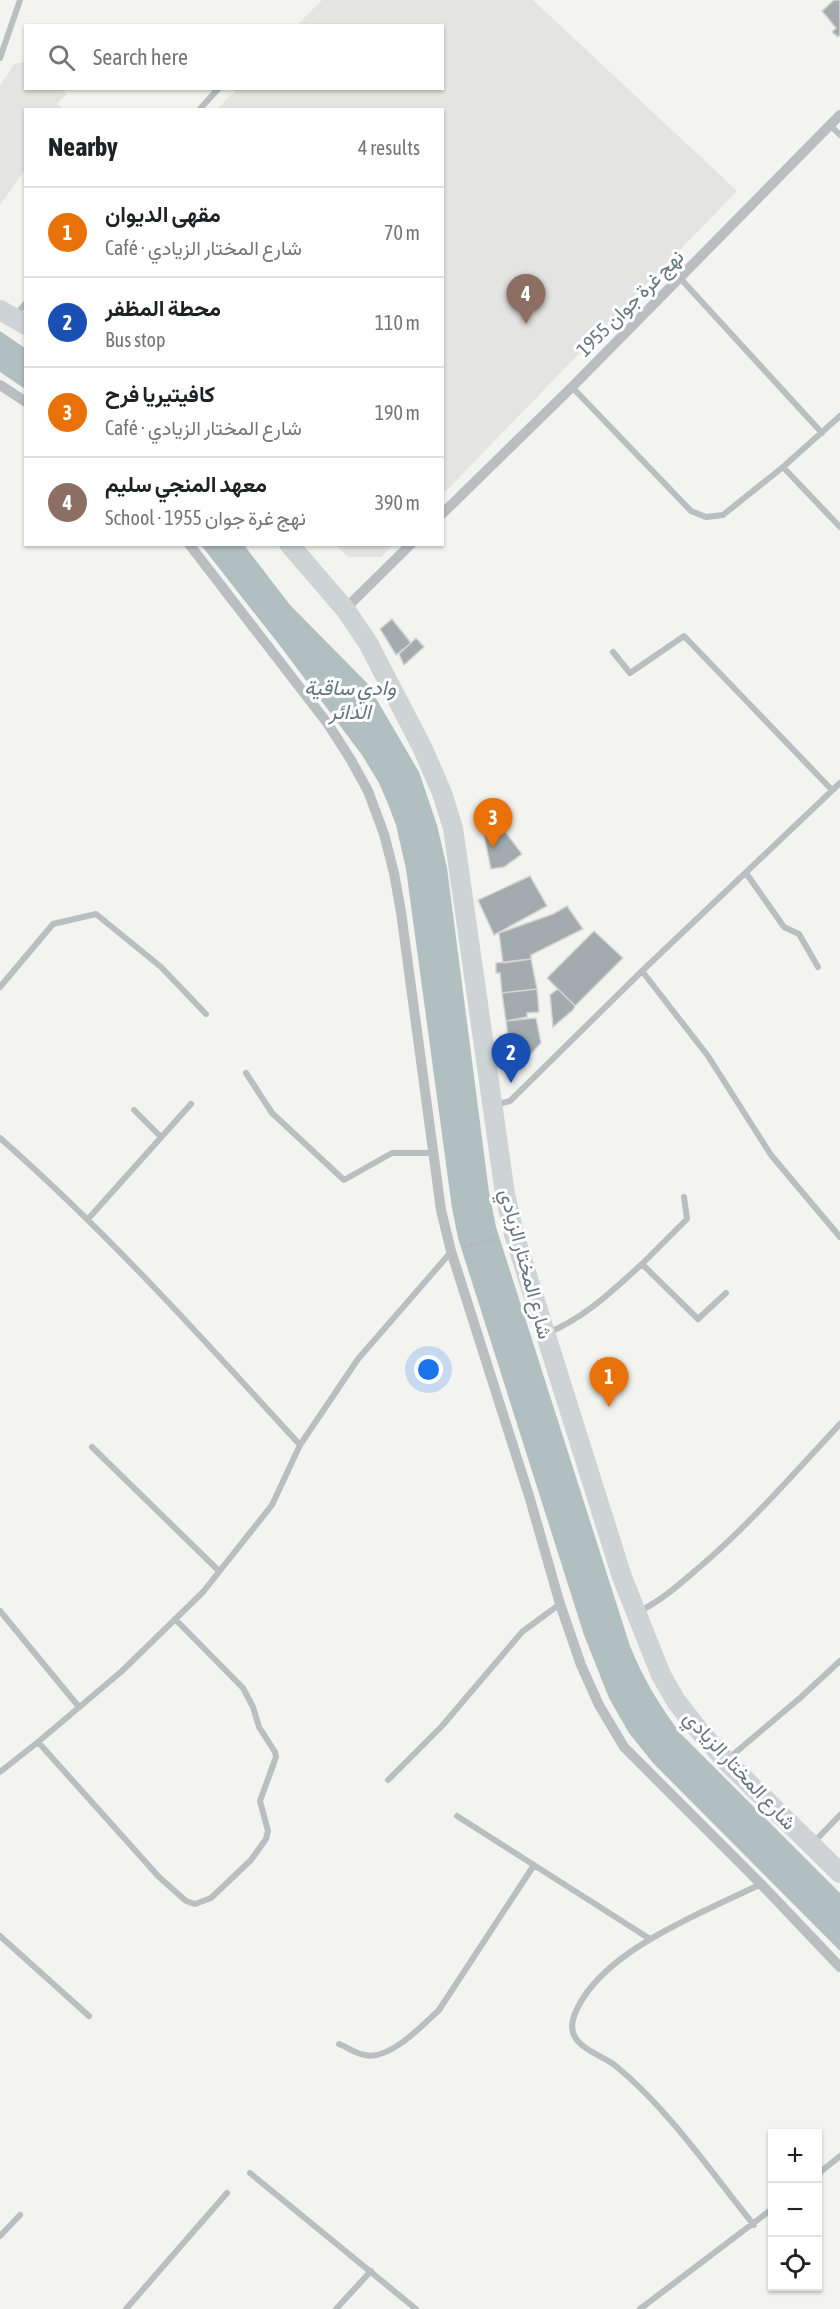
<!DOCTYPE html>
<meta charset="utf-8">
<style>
:root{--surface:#fff;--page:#f2f2f2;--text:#202124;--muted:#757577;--line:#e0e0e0;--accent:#cb4238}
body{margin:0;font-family:"Asap Condensed",Vazirmatn,sans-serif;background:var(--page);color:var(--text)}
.controls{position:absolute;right:18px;bottom:18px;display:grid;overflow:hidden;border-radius:0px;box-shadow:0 2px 4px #0004}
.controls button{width:54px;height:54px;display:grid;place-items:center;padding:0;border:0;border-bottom:2px solid var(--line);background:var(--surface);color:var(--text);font:30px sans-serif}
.you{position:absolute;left:429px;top:1370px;width:21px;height:21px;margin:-15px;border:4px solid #fff;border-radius:50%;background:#1a73e8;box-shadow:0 0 0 9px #1a73e833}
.badge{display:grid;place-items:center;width:39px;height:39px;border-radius:50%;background:var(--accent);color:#fff;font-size:20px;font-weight:700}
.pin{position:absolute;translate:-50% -50px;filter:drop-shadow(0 2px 3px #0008)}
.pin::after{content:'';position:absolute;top:32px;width:21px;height:18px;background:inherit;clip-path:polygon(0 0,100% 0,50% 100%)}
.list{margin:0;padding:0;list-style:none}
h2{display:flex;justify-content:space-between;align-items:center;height:78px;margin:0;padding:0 24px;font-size:26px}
h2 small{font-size:20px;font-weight:400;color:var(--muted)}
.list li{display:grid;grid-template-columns:39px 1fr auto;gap:18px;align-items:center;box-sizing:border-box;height:90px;padding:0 24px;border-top:2px solid var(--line)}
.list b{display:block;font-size:22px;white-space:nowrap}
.list p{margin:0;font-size:20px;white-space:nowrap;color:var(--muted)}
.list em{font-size:20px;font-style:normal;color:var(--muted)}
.icon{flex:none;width:33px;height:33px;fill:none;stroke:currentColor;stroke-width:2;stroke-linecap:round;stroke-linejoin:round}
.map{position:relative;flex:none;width:840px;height:2309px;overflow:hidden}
.search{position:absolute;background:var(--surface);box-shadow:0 2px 4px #0004;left:24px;top:24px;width:420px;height:66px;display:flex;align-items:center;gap:15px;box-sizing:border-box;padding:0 21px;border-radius:0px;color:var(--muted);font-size:22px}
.panel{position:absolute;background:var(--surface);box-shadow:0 2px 4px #0004;left:24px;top:108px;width:420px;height:438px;border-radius:0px}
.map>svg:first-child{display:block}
.built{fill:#e4e4e3}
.water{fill:#b1bfc0}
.building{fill:#a3abae;stroke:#d4d4d3;stroke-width:1.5}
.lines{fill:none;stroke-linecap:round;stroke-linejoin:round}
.path{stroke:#b3b7b8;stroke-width:3;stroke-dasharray:3 3;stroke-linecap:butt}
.minor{stroke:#b9bec0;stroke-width:6}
.tertiary{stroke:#b9bec0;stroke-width:10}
.secondary{stroke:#ced4d6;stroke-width:20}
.labels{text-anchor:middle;stroke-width:6;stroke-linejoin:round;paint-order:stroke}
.street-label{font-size:20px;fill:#66777d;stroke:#fff}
.water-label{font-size:21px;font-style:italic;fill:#62787b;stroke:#fff}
</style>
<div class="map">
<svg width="840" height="2309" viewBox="0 0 840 2309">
<rect width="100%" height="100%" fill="#f3f3f0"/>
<path class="built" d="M322,0H533L737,191L443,494L442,110L217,109L237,89L442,88V26L297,25Z
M25,62L26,88L62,89L67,94L57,103L63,109L26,110L25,170L0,205V86L14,64Z
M336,545H393L381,557H348Z"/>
<path class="water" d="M0,331L25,348V389L0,372Z
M201,545H244L290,605L367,683L419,772L437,825L447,868L489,1192L496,1227L630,1646C643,1678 659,1705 680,1733L840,1893V1951L653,1763L629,1733L609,1698L584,1635L458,1238L452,1208L406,869L396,825L388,804L379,783L362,755L281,647Z"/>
<path class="building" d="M834,0H840V35L838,37L832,32L836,28L822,11Z
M392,619L411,643L396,655L380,629Z
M416,638L424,647L404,665L399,654Z
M497,821L522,854L504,867L491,869L482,826Z
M530,876L547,906L494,935L478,900Z
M567,906L583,929L531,955V959L503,963L499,933L553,914Z
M594,931L623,958L575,1006L547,978Z
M531,959L537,989L502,993L500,973H496V963Z
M537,989L539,1012L527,1013V1017L506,1021L502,993Z
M558,989L575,1006L573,1010L553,1027L550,995Z
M536,1018L541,1043L518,1068L512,1065L506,1021Z"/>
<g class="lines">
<path class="path" d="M464,1247L496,1239"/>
<path class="minor" d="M0,58L20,0
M199,110L219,88
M830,125L840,135
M680,278L822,433
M16,315L26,303
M572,387L691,511L706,517L723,515L783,467L840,416
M783,467L840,527
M613,652L630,673L684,636L832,790
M746,873L784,927L799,934L818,967
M642,971L708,1056L771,1155L840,1237
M0,987L53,924L96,914L161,967L206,1014
M246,1073L272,1113L344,1180L392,1153H433
M496,1105L510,1101L642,971L840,783
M134,1110L161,1137
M0,1138C108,1233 203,1339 300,1445
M88,1219L191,1104
M642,1264L687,1219L684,1197
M548,1333C587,1316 611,1292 642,1264L698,1319L726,1293
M92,1447L219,1571
M0,1611L79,1707
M640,1611C664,1599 682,1582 702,1565C752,1522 795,1472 840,1424
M38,1742L159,1877L186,1901L195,1904L211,1898L251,1860L266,1839L268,1831L260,1801L276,1757L275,1752L259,1727L253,1707L243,1688L175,1619
M729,1758L800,1698L840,1661
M0,1772L38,1742L122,1671L203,1592L272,1505L300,1445L358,1359L451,1252
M388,1780L442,1726L522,1632L560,1604
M457,1816L650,1939
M814,1842L840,1815
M0,1936L89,2016
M339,2044C347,2047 356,2054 365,2055C389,2061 423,2025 439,2010L534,1865
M250,2173L416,2309
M818,2174L840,2156
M754,2225C710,2171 670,2111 617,2067C605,2056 581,2051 574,2035C570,2026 573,2018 577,2009C605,1949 704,1912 761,1884
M0,2236L20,2215
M126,2309L227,2193
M336,2309L371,2271
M640,2309L772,2209"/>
<path class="tertiary" d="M0,385L26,402
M442,514L572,387L840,115
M189,544L328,724L351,760L368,791L384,834L394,873L401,912L441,1210L451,1251L530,1499L560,1604L581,1665L599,1705L624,1747L761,1884L840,1967
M345,609L411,544"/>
<path class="secondary" d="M0,310L26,325
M289,544L345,609L368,643L422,747L442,793L453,828L505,1194L514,1234L622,1577L661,1675L676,1701L697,1728L726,1761L840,1873"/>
</g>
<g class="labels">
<g class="street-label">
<text transform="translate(630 303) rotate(-45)" y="7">نهج غرة جوان 1955</text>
<text transform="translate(526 1264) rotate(75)" y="7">شارع المختار الزيادي</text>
<text transform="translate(740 1770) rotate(47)" y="7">شارع المختار الزيادي</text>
</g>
<g class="water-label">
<text x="350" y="695">وادي ساقية<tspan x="350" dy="24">الدائر</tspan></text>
</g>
</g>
</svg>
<div class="controls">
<button>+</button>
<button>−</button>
<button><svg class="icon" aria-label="locate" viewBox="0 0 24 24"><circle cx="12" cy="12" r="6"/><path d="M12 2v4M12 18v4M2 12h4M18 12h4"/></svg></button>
</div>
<div class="you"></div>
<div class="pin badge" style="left:609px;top:1407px;background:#e8710a">1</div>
<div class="pin badge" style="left:511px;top:1083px;background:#1a4fb4">2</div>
<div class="pin badge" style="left:493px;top:848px;background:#e8710a">3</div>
<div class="pin badge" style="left:526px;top:324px;background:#8d6e63">4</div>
<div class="search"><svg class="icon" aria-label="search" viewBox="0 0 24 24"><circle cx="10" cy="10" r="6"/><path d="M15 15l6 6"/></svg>Search here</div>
<section class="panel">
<h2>Nearby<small>4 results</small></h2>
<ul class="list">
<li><span class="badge" style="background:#e8710a">1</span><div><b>مقهى الديوان</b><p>Café · شارع المختار الزيادي</p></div><em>70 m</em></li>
<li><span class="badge" style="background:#1a4fb4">2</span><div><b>محطة المظفر</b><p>Bus stop</p></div><em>110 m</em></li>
<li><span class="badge" style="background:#e8710a">3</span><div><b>كافيتيريا فرح</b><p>Café · شارع المختار الزيادي</p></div><em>190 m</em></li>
<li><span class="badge" style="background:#8d6e63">4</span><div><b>معهد المنجي سليم</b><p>School · نهج غرة جوان 1955</p></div><em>390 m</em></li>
</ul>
</section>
</div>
